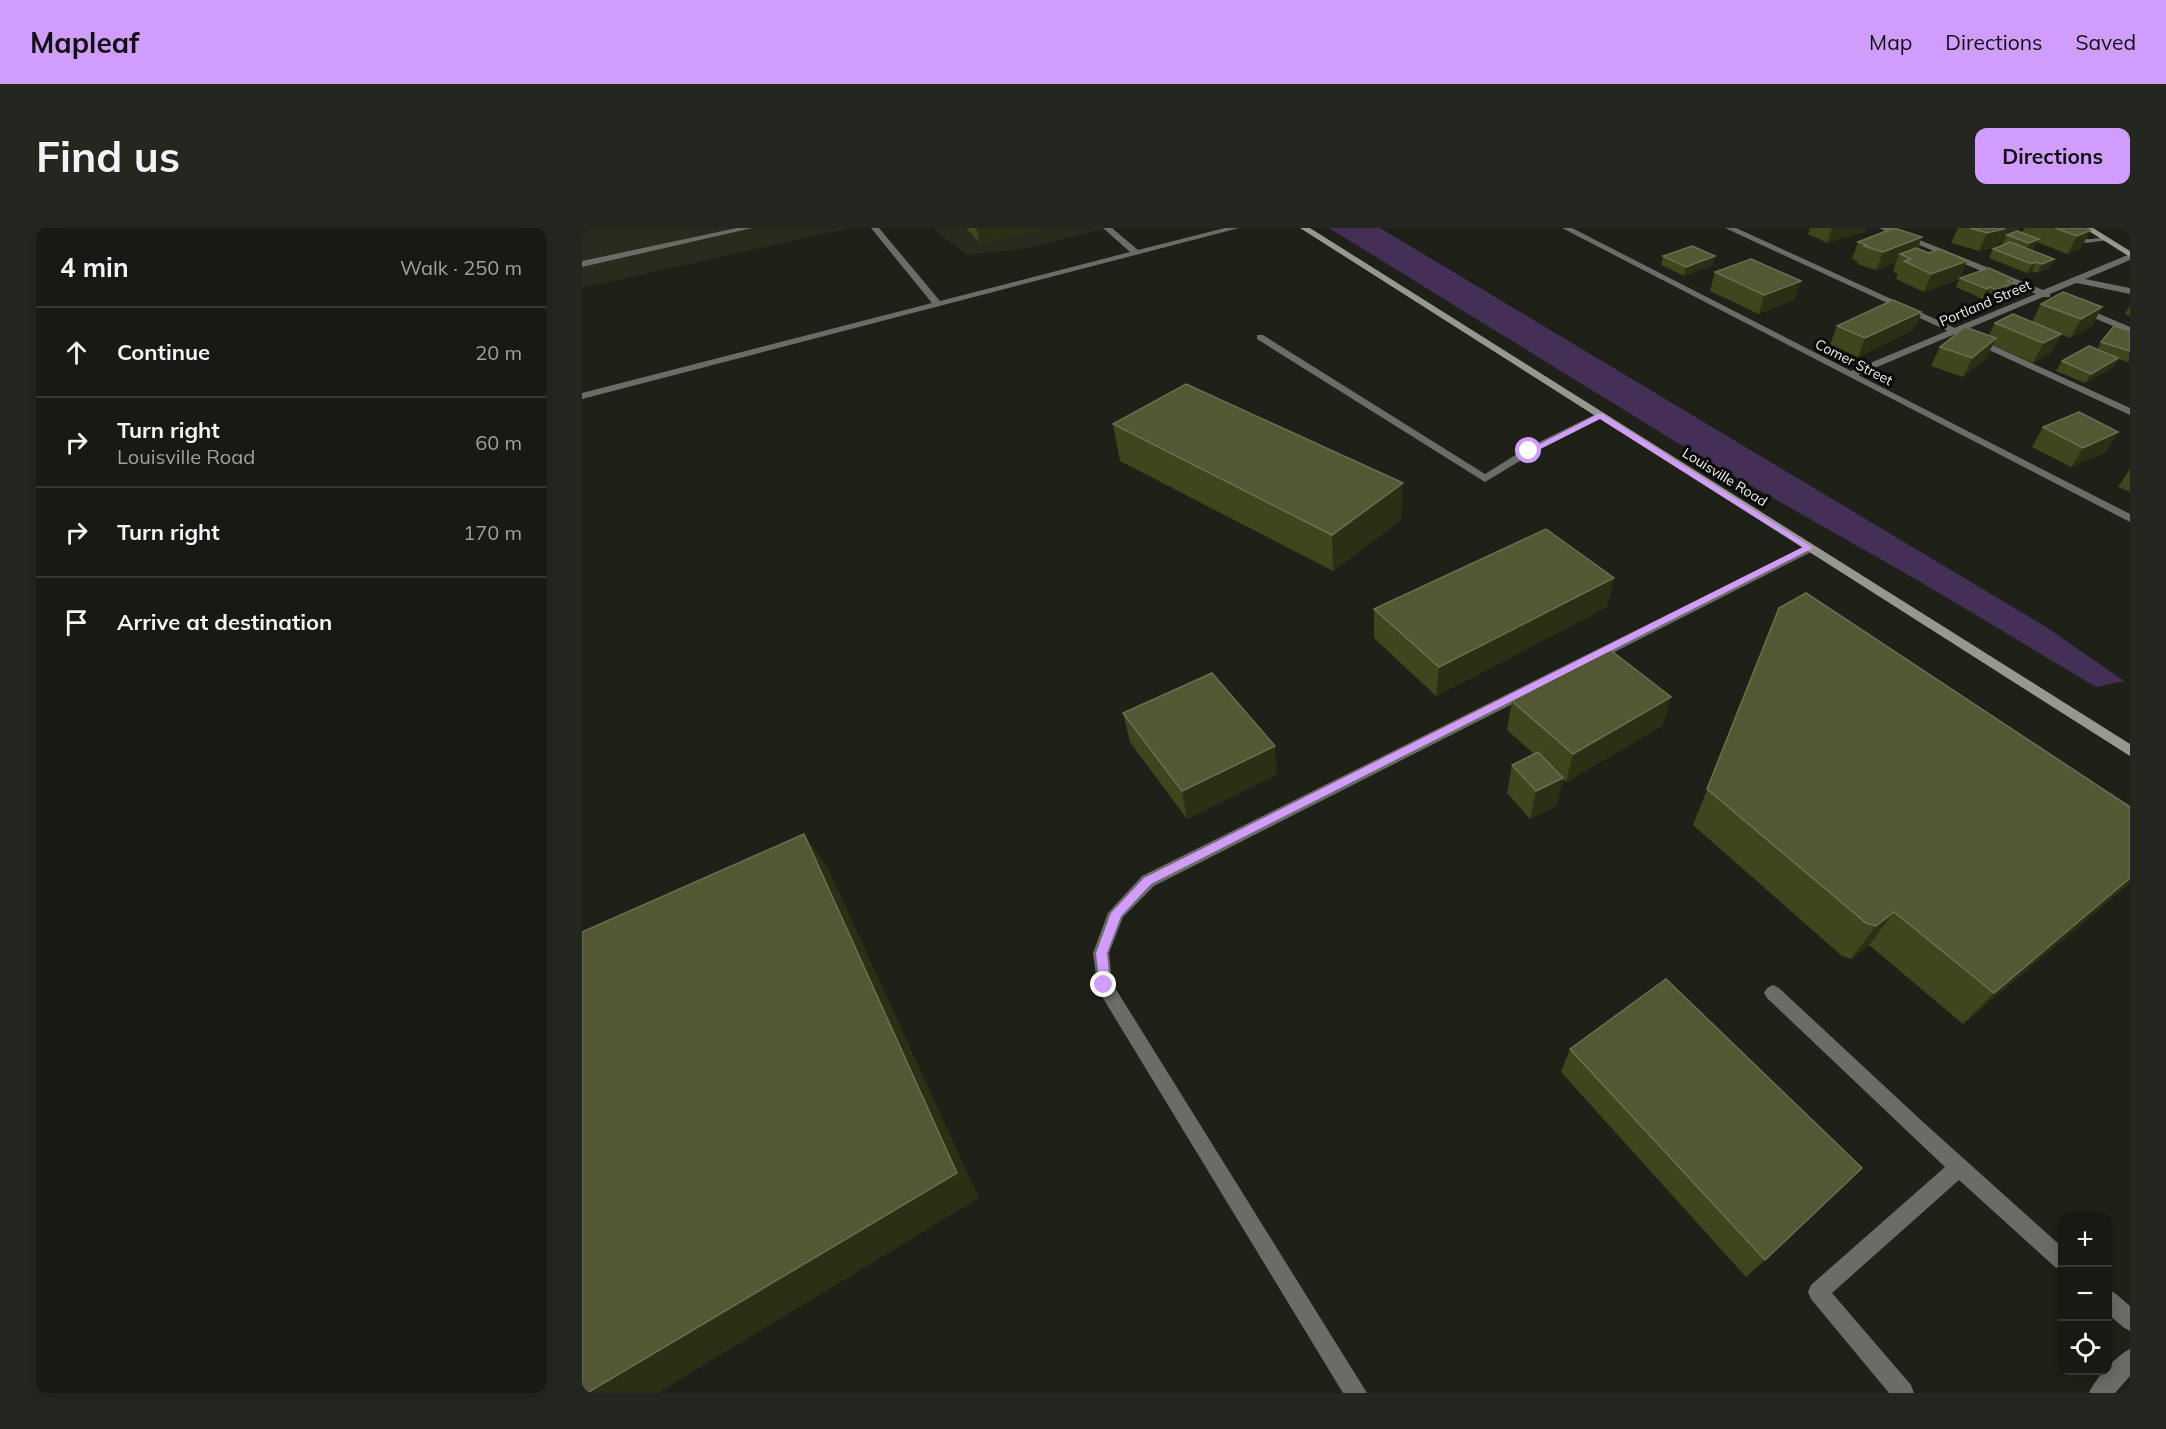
<!DOCTYPE html>
<meta charset="utf-8">
<style>
:root{--surface:#171912;--page:#242620;--text:#f1f3f6;--muted:#9ea09f;--line:#363832;--accent:#d09dfe}
body{margin:0;font-family:Mulish,sans-serif;background:var(--page);color:var(--text)}
.controls{position:absolute;right:18px;bottom:18px;display:grid;overflow:hidden;border-radius:12px;box-shadow:0 3px 15px #0003}
.controls button{width:54px;height:54px;display:grid;place-items:center;padding:0;border:0;border-bottom:2px solid var(--line);background:var(--surface);color:var(--text);font:30px sans-serif}
.stop{position:absolute;width:18px;height:18px;margin:-14px;border:4px solid #d09dfe;border-radius:50%;background:#fff}
.stop.end{background:#d09dfe;border-color:#fff;box-shadow:0 2px 6px #0008}
.list{margin:0;padding:0;list-style:none}
h2{display:flex;justify-content:space-between;align-items:center;height:78px;margin:0;padding:0 24px;font-size:26px}
h2 small{font-size:20px;font-weight:400;color:var(--muted)}
.list li{display:grid;grid-template-columns:39px 1fr auto;gap:18px;align-items:center;box-sizing:border-box;height:90px;padding:0 24px;border-top:2px solid var(--line)}
.list b{display:block;font-size:22px;white-space:nowrap}
.list p{margin:0;font-size:20px;white-space:nowrap;color:var(--muted)}
.list em{font-size:20px;font-style:normal;color:var(--muted)}
.icon{flex:none;width:33px;height:33px;fill:none;stroke:currentColor;stroke-width:2;stroke-linecap:round;stroke-linejoin:round}
.map{position:relative;flex:none;width:1548px;height:1165px;overflow:hidden;border-radius:12px}
header{display:flex;align-items:center;gap:36px;box-sizing:border-box;height:84px;padding:0 30px;background:var(--accent);color:#111}
header strong{font-size:28px}
nav{display:flex;gap:33px;margin-inline-start:auto;font-size:21px}
.intro{display:flex;align-items:center;justify-content:space-between;box-sizing:border-box;height:144px;padding:0 36px}
h1{margin:0;font-size:42px}
.button{padding:15px 27px;border-radius:12px;background:var(--accent);color:#111;font-size:21px;font-weight:700}
main{display:flex;gap:36px;padding:0 36px}
aside{flex:1;background:var(--surface);border-radius:12px;box-shadow:0 3px 15px #0003}
.map>svg:first-child{display:block}
.built{fill:#292b1c}
.green{fill:#443056}
.lines{fill:none;stroke-linecap:round;stroke-linejoin:round}
.lane{fill:#6b6c67;fill-rule:evenodd}
.street{fill:#6b6c67;fill-rule:evenodd}
.secondary{fill:#979891;fill-rule:evenodd}
.wall{fill:#41451e}
.shaded-wall{fill:#2c2f13}
.building{fill:#545734;stroke:#6c6f51;stroke-width:1.5}
.route{fill:#d09dfe}
.labels{text-anchor:middle;stroke-width:6;stroke-linejoin:round;paint-order:stroke}
.far-street-label{font-size:14px;fill:#eff0eb;stroke:#090a07}
</style>
<header>
<strong>Mapleaf</strong>
<nav><a>Map</a><a>Directions</a><a>Saved</a></nav>
</header>
<div class="intro"><h1>Find us</h1><a class="button">Directions</a></div>
<main>
<aside>
<h2>4 min<small>Walk · 250 m</small></h2>
<ul class="list">
<li><svg class="icon" aria-label="ahead" viewBox="0 0 24 24"><path d="M12 20V5M6 11l6-6 6 6"/></svg><div><b>Continue</b></div><em>20 m</em></li>
<li><svg class="icon" aria-label="right" viewBox="0 0 24 24"><path d="M7 20v-9h11M14 6l5 5-5 5"/></svg><div><b>Turn right</b><p>Louisville Road</p></div><em>60 m</em></li>
<li><svg class="icon" aria-label="right" viewBox="0 0 24 24"><path d="M7 20v-9h11M14 6l5 5-5 5"/></svg><div><b>Turn right</b></div><em>170 m</em></li>
<li><svg class="icon" aria-label="arrive" viewBox="0 0 24 24"><path d="M6 21V4h12l-3 4 3 4H6"/></svg><div><b>Arrive at destination</b></div></li>
</ul>
</aside>
<div class="map">
<svg width="1548" height="1165" viewBox="0 0 1548 1165">
<rect width="100%" height="100%" fill="#1f2118"/>
<path class="built" d="M0,0H268L0,60Z
M350,0H524L447,20L385,27Z"/>
<path class="green" d="M747,0H798L1464,399L1542,453L1514,459L1337,353L1112,225Z"/>
<g class="lines">
<path class="lane" d="M155,0H170L0,39V33Z
M289,0H297L358,73L548,24L521,0H530L556,22L643,0H657L0,171V165L350,75Z
M1143,0H1154L1548,180V187Z
M1466,0C1481,0 1490,8 1504,11C1513,12 1521,7 1528,12L1503,15Z
M1493,49L1548,60V66L1490,54L1489,52Z
M675,107H681L903,246L943,221L1014,186L1023,188L951,225L903,254L675,111Z
M1227,316L1231,317V323L572,658L541,689L527,725L530,755L785,1165H761L516,762L511,725L526,685L560,648Z
M1191,757L1197,760L1341,894L1480,1019V1042L1473,1039L1377,952L1250,1065L1329,1157L1332,1165H1307L1229,1071L1226,1064L1229,1057L1363,939L1185,770L1182,765L1185,760Z
M1526,1062L1533,1065L1548,1078V1103L1541,1099L1526,1086Z
M1548,1121V1148L1533,1165H1507C1513,1151 1535,1127 1548,1121Z"/>
<path class="street" d="M980,0H990L1269,143L1454,66L1297,0H1308L1461,62L1548,26V32L1468,66V69H1461L1276,147L1548,286V294Z
M1495,79H1501L1548,99V105L1495,83Z"/>
<path class="secondary" d="M718,0H728L1548,516V528Z
M1502,0H1511L1548,23V29Z"/>
</g>
<path class="wall" d="M384,0H464L398,15Z
M1228,0H1284L1283,4L1245,15L1226,6Z
M1376,0H1438L1430,3L1429,5L1440,4L1443,0H1504L1499,20L1485,26L1455,14L1452,20L1448,22L1472,31L1467,40L1455,45L1450,43L1445,45L1407,30L1411,21L1423,16H1421L1422,13L1415,16L1414,19L1397,23L1369,15Z
M1540,0H1548V4Z
M1340,9L1336,20L1347,25L1385,33L1377,51L1342,64L1314,51L1316,46L1311,44L1314,34L1294,42L1275,36L1276,34L1270,31L1276,14Z
M1081,28L1131,37L1102,48L1079,37Z
M1133,44L1219,53L1212,71L1177,86L1128,63Z
M1378,50L1431,51L1426,65L1411,72L1405,69L1401,71L1374,59Z
M1459,76L1520,79L1510,98L1488,110L1461,99L1479,106L1469,125L1451,135L1410,117L1405,129L1381,149L1349,138L1358,119L1407,107L1413,95L1450,94Z
M1548,77V88L1543,86Z
M1339,84L1335,96L1333,97L1331,102L1276,129L1248,117L1255,98Z
M1548,103L1547,134L1536,131L1530,140L1503,155L1474,143L1480,133L1515,122L1519,114Z
M531,196L819,292L751,343L538,233Z
M1461,199L1536,204L1524,224L1489,239L1450,219Z
M1548,241V264L1536,259Z
M1032,350L1025,379L854,468L792,410V381Z
M1197,380L1548,579V655L1381,796L1287,717L1269,731L1260,728L1111,597Z
M1089,469L1080,498L984,554L981,551L974,578L948,591L925,565L930,537L952,526L925,502L930,473Z
M541,485L695,546L605,591L548,514Z
M988,821L1183,1032L1164,1049L979,844Z"/>
<path class="shaded-wall" d="M394,0H464L398,15Z
M1250,0H1284L1283,4L1245,15Z
M1419,0H1438L1430,3L1428,8L1425,7L1422,13L1415,16L1414,19L1397,23L1405,5Z
M1509,2L1499,20L1485,26L1495,8Z
M1340,9L1333,27L1318,26L1314,34L1294,42L1301,24Z
M1457,11L1452,20L1443,24L1447,15Z
M1133,28L1131,37L1102,48L1104,39Z
M1472,31L1467,40L1455,45L1460,36Z
M1385,33L1377,51L1342,64L1349,46Z
M1454,34L1450,43L1445,45L1450,36Z
M1431,51L1428,56L1431,55L1426,65L1411,72L1415,62L1426,53Z
M1219,53L1212,71L1177,86L1182,67Z
M1409,59L1405,69L1401,71L1405,61Z
M1520,79L1510,98L1488,110L1499,91Z
M1339,84L1337,87H1339L1335,96L1333,97L1331,102L1276,129L1283,110Z
M1479,106L1469,125L1451,135L1461,115Z
M1414,110L1405,129L1381,149L1390,130Z
M1536,130L1530,140L1503,155L1509,146Z
M1536,204L1524,224L1489,239L1501,220Z
M821,255L819,292L751,343L750,307Z
M1032,350L1025,379L854,468L857,439Z
M1089,469L1080,498L984,554L991,526Z
M693,518L695,546L605,591L600,563Z
M981,550L974,578L948,591L954,563Z
M222,606L246,640L397,970L76,1165H5Z
M1548,650V655L1381,796L1412,765Z
M1312,684L1287,717L1269,731L1294,698Z"/>
<path class="building" d="M1312,0L1340,9L1301,24L1282,18L1285,17L1276,14Z
M1388,0H1419L1422,1L1405,5Z
M1473,0H1504L1509,2L1495,8Z
M1435,3L1457,11L1447,15L1425,7Z
M1428,14L1472,31L1460,36L1454,34L1450,36L1411,21Z
M1110,18L1133,28L1104,39L1081,28Z
M1334,20L1347,25L1357,21L1385,33L1349,46L1322,33L1329,31L1318,26Z
M1169,31L1219,53L1182,67L1133,44Z
M1407,40L1431,51L1426,53L1431,55L1415,62L1409,59L1405,61L1378,50Z
M1481,64L1520,79L1499,91L1459,76Z
M1311,72L1339,84L1283,110L1255,98Z
M1431,86L1479,106L1461,115L1413,95Z
M1532,98L1548,103V123L1519,114Z
M1383,99L1414,110L1390,130L1358,119Z
M1507,118L1536,130L1509,146L1480,133Z
M604,156L821,255L750,307L531,196Z
M1497,184L1536,204L1501,220L1461,199Z
M964,301L1032,350L857,439L792,381Z
M1224,365L1548,579V650L1412,765L1312,684L1294,698L1284,695L1125,561L1197,380Z
M1027,421L1089,469L991,526L930,473Z
M630,445L693,518L600,563L541,485Z
M956,524L981,550L954,563L930,537Z
M222,606L375,945L5,1165H0V704Z
M1084,751L1280,940L1183,1032L988,821Z"/>
<path class="route" d="M1016,186H1021L1231,320L569,656L539,688L525,725L528,757L526,761H518L514,725L529,685L562,650L1221,319L1018,191L950,225L944,223Z"/>
<g class="labels">
<g class="far-street-label">
<text transform="translate(1403 75) rotate(-23)" y="5">Portland Street</text>
<text transform="translate(1272 134) rotate(27)" y="5">Comer Street</text>
<text transform="translate(1143 249) rotate(32)" y="5">Louisville Road</text>
</g>
</g>
</svg>
<div class="controls">
<button>+</button>
<button>−</button>
<button><svg class="icon" aria-label="locate" viewBox="0 0 24 24"><circle cx="12" cy="12" r="6"/><path d="M12 2v4M12 18v4M2 12h4M18 12h4"/></svg></button>
</div>
<div class="stop" style="left:947px;top:223px"></div>
<div class="stop end" style="left:522px;top:757px"></div>
</div>
</main>
